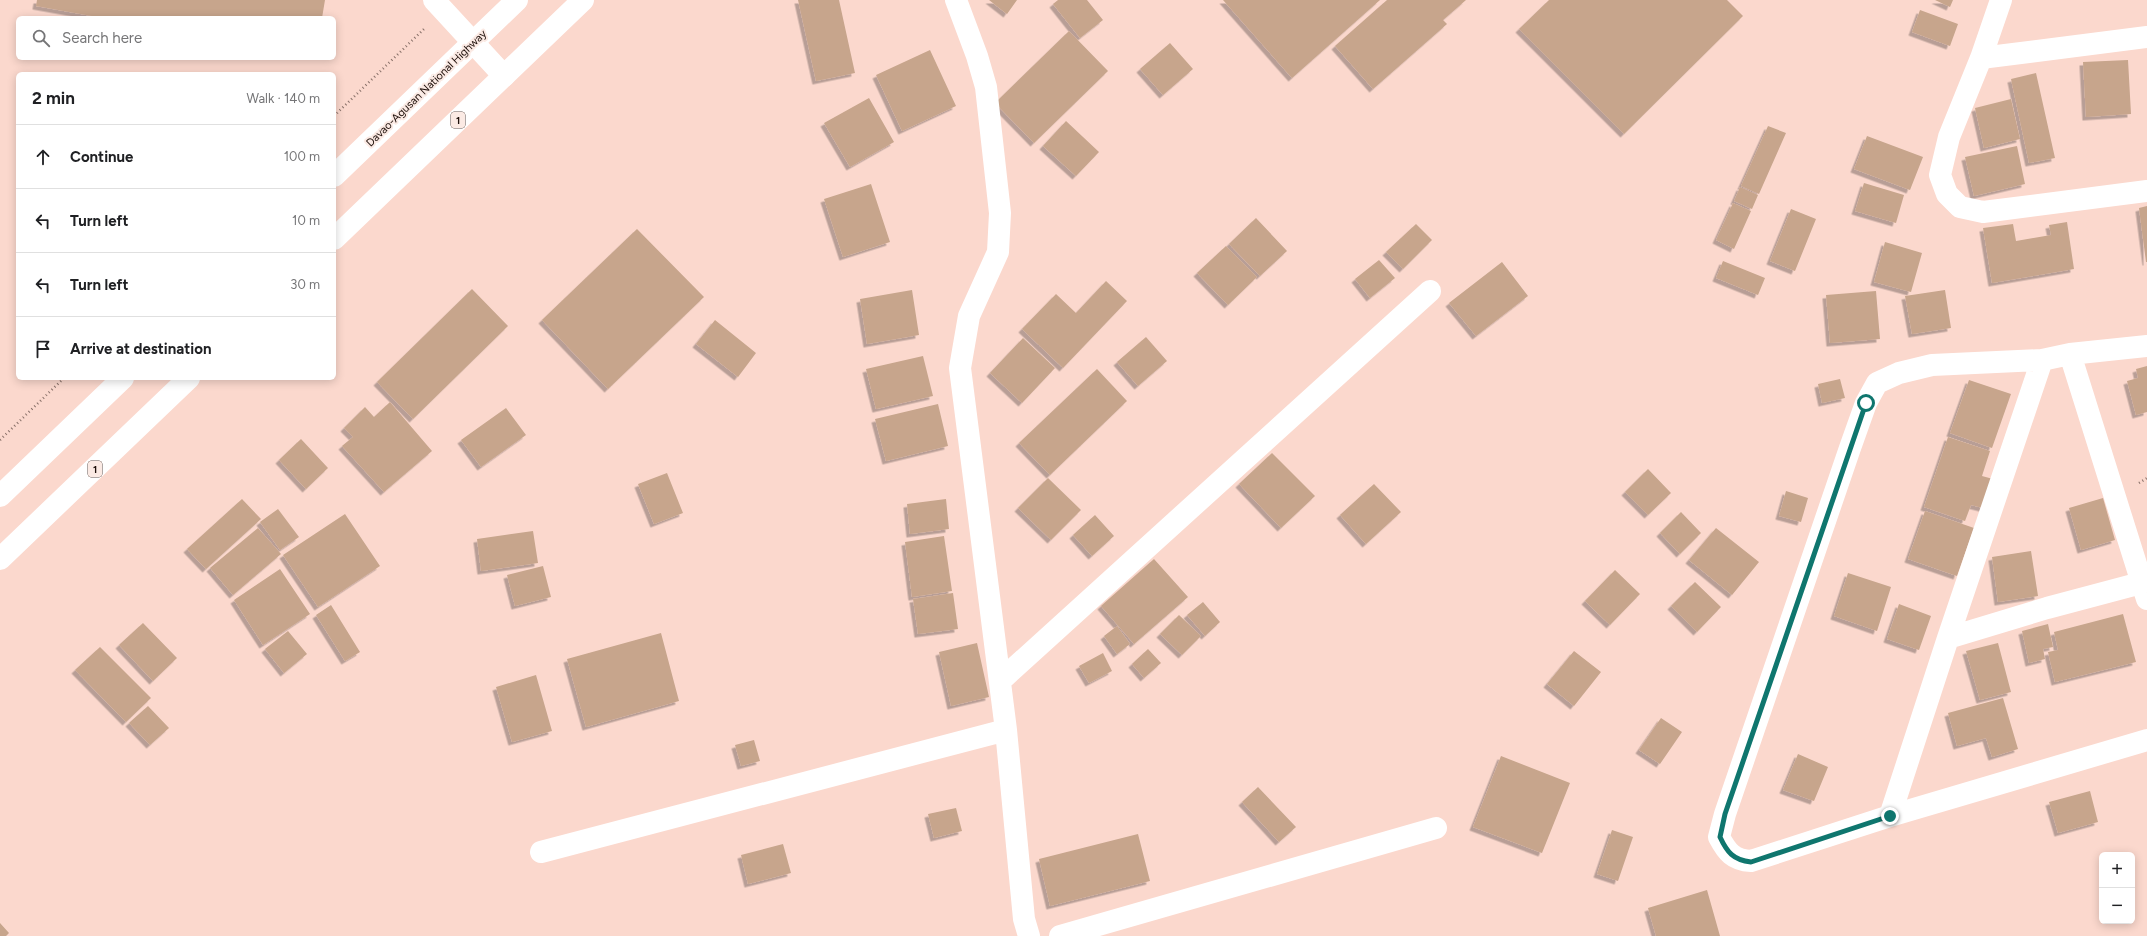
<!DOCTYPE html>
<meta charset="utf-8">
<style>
:root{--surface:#fff;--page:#f6f6f6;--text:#202124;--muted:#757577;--line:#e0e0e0}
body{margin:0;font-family:Figtree,sans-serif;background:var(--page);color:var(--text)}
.controls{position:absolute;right:12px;bottom:12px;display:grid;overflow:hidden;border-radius:6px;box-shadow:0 2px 10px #0003}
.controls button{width:36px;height:36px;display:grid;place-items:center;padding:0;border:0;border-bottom:1px solid var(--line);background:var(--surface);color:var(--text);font:20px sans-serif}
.stop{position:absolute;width:12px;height:12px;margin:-9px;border:3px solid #0f766e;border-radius:50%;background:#fff}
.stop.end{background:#0f766e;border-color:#fff;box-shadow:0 1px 4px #0008}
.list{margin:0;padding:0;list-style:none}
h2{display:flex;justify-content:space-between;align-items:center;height:52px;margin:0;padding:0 16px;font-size:17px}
h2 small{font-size:13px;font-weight:400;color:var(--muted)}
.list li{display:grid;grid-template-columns:26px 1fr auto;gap:12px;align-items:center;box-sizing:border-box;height:64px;padding:0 16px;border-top:1px solid var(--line)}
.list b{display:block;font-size:15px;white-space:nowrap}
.list em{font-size:13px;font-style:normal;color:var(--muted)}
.icon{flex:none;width:22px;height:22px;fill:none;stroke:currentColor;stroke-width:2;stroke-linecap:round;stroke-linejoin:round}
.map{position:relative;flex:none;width:2147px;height:936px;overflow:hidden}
.search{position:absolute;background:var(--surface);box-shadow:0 2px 10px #0003;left:16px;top:16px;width:320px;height:44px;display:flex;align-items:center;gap:10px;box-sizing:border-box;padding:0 14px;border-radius:6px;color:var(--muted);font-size:15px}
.panel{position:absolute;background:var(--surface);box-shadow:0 2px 10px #0003;left:16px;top:72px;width:320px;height:308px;border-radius:6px}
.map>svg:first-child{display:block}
.building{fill:#c7a58c;filter:url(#shadow)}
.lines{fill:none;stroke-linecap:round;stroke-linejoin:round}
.path{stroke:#887068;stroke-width:2.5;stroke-dasharray:1 3;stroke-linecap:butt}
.minor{stroke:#fff;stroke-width:22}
.highway{stroke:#fff;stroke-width:22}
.route{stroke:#0f766e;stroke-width:5}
.labels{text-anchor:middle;stroke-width:4;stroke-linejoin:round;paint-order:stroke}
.shield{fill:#fbeae4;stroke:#60514c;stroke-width:1}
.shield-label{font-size:10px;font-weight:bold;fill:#1e100b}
.street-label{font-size:11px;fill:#1e100b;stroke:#fbeae4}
</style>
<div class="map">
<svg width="2147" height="936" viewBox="0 0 2147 936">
<defs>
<filter id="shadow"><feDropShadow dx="-3.5" dy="3.5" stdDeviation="0" flood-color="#0004"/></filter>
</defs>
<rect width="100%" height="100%" fill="#fbd8cd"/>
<path class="building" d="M37,0H325L322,18H103L36,6Z
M798,0H839L855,73L816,81Z
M989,0H1017L1007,14Z
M1058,0H1087L1103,20L1080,38L1053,4Z
M1223,0H1380L1292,78Z
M1387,0H1466L1443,20L1447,24L1373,89L1335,46Z
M1549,0H1727L1743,16L1624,134L1519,29Z
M1935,0H1953L1950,7Z
M1920,10L1958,24L1950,46L1912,32Z
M1069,31L1108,71L1034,143L995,103Z
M1170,43L1193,69L1163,95L1140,69Z
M930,50L956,106L902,131L876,75Z
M2128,60L2131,114L2086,117L2083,62Z
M2036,73L2055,158L2029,163L2011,79Z
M869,98L894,142L850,167L824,123Z
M2011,99L2020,139L1984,148L1975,108Z
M1066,121L1099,152L1076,176L1043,146Z
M1768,126L1786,133L1759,194L1741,186Z
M1867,136L1923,157L1910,190L1854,169Z
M2017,146L2025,184L1974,196L1965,157Z
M1864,183L1904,195L1896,223L1855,211Z
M871,184L890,242L843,257L824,199Z
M1740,187L1758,195L1752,209L1734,201Z
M1733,203L1751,211L1734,249L1716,240Z
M2147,206V262H2146L2139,208Z
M1791,209L1816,219L1795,271L1770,261Z
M1256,218L1287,251L1260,276L1229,244Z
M2067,222L2074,269L1992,283L1983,228L2013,224L2016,241L2051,235L2049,225Z
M1416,224L1432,240L1403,269L1386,252Z
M637,229L704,297L608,389L542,320Z
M1885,242L1922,253L1911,292L1874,282Z
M1226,246L1257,277L1228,305L1197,273Z
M1379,260L1395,278L1370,298L1355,279Z
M1723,261L1765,278L1758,295L1716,278Z
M1502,262L1528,296L1476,336L1449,303Z
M1106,281L1127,301L1063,368L1022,329L1056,294L1076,313Z
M472,289L508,326L413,419L377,382Z
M912,290L919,335L867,344L860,299Z
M1945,290L1951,328L1912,334L1905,296Z
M1876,291L1880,339L1830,343L1826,295Z
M715,320L756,353L738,377L696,344Z
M1146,337L1167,361L1138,386L1117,362Z
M1023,338L1055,368L1022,403L990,373Z
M923,356L933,396L876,409L866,369Z
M2147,366V412L2136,415L2127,381L2138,378L2136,369Z
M1097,369L1127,401L1050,475L1019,443Z
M1840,379L1845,398L1822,403L1818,384Z
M1969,380L2011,394L1992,448L1950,433Z
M390,402L432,451L384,492L342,446L353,437L344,428L365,407L374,417Z
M938,404L948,446L886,461L875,419Z
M506,408L526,435L481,467L461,440Z
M1948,437L1990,451L1982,476L1993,479L1983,508L1971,505L1965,521L1924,507Z
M301,439L328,468L306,489L279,460Z
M1272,453L1315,496L1281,528L1239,484Z
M1648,469L1671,493L1648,515L1625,492Z
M667,473L683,513L654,524L638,484Z
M1048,478L1081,510L1051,540L1018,508Z
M1374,484L1401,512L1366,544L1340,515Z
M1786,491L1808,498L1801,522L1779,516Z
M2103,498L2115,540L2081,550L2069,508Z
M242,499L261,519L206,569L187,549Z
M946,499L949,529L910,534L907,504Z
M278,509L299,537L280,550L260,522Z
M1925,511L1974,528L1957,576L1908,559Z
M1681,512L1701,533L1680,554L1660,533Z
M345,514L380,566L318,607L283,555Z
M1095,515L1114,536L1092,556L1073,535Z
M258,528L281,554L233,595L210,568Z
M1716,528L1759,562L1732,595L1689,560Z
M533,531L538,563L481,571L477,539Z
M944,536L952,591L912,597L905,542Z
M2031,551L2038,596L1998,602L1992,557Z
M1154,559L1188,597L1134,644L1101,606Z
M543,566L551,597L515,606L507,575Z
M280,569L310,614L263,645L234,600Z
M1615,570L1640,594L1610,625L1585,601Z
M1848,573L1891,587L1877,631L1834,616Z
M1695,582L1721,607L1697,632L1671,606Z
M953,593L958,629L918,634L913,599Z
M1203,602L1220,622L1205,636L1187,615Z
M1899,604L1931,616L1919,650L1887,639Z
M331,605L360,652L345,661L316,615Z
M2123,614L2136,662L2055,682L2048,652L2058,650L2054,632Z
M1179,615L1201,636L1182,655L1160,634Z
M143,623L177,658L153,681L119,645Z
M2048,624L2053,647L2043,649L2045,659L2029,663L2022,631Z
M1117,626L1130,644L1117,654L1104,636Z
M288,631L307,654L284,673L265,649Z
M661,633L679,701L586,727L567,659Z
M977,643L989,697L951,706L939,652Z
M1998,643L2011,692L1980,700L1966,651Z
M100,647L151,698L126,722L75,670Z
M1148,649L1161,663L1144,678L1132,664Z
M1574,651L1601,672L1574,706L1547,684Z
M1103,653L1112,671L1089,683L1079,666Z
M536,675L552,731L512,742L496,687Z
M2003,698L2018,749L1992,757L1986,738L1957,746L1948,713Z
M148,706L169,728L150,745L129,723Z
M1661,718L1682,732L1660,764L1639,750Z
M754,740L760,761L741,766L735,745Z
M1798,754L1828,767L1814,801L1783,790Z
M1501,756L1570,783L1542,853L1473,827Z
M1258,787L1296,827L1279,842L1242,802Z
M2090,791L2098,822L2058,833L2049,802Z
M956,808L962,831L934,838L928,814Z
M1612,830L1633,837L1618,881L1597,874Z
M1138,834L1150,881L1050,906L1039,859Z
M783,844L791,873L748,884L741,855Z
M1707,890L1720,936H1656L1648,908Z
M0,923L9,933L6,936H0Z"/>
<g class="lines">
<path class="path" d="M334,116L424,29
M0,440L64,378
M2139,483L2147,478"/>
<path class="minor" d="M434,0L504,76
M956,0L977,56L986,87L1000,213L998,252L969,316L960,368L1006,730L1024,919L1029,936
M2001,0L1981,58L1949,137L1940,175L1947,194L1960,207L1983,212L2147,191
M1981,58L2147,37
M2147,346L2070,354L2042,360L1932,365L1899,373L1877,383L1866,403L1850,448L1725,814L1719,837C1727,852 1733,860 1751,861L1890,816L2147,740
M2070,354L2147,599
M1948,638L2047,608L2141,583
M1000,681L1430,291
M1890,816L1948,638L2042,360
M541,852L1006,730
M1060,936L1436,828"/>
<path class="highway" d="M334,176L517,0
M334,239L583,0
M0,496L123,378
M0,559L189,378"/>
</g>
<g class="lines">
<path class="route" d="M1866,403L1725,814L1720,837C1727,852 1733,860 1751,862L1890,816"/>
</g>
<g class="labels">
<g class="shield">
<rect x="451" y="112" width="14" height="16" rx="3"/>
<rect x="88" y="461" width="14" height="16" rx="3"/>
</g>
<g class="shield-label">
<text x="458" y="124">1</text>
<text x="95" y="473">1</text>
</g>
<g class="street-label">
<text transform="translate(426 88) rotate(-44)" y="4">Davao-Agusan National Highway</text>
</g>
</g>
</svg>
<div class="controls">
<button>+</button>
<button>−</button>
</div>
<div class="stop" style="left:1866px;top:403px"></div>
<div class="stop end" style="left:1890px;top:816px"></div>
<div class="search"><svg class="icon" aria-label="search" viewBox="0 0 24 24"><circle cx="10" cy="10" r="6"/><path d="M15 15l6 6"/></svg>Search here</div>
<section class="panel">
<h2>2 min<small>Walk · 140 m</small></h2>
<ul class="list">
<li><svg class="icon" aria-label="ahead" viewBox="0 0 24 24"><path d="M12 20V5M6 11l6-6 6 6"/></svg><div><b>Continue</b></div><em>100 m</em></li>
<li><svg class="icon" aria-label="left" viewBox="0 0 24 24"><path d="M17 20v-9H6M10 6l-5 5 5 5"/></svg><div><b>Turn left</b></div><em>10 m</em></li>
<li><svg class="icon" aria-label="left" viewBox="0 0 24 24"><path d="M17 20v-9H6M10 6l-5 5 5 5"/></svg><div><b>Turn left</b></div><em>30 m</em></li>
<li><svg class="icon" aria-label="arrive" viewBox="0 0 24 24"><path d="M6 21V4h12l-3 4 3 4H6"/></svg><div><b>Arrive at destination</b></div></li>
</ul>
</section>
</div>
